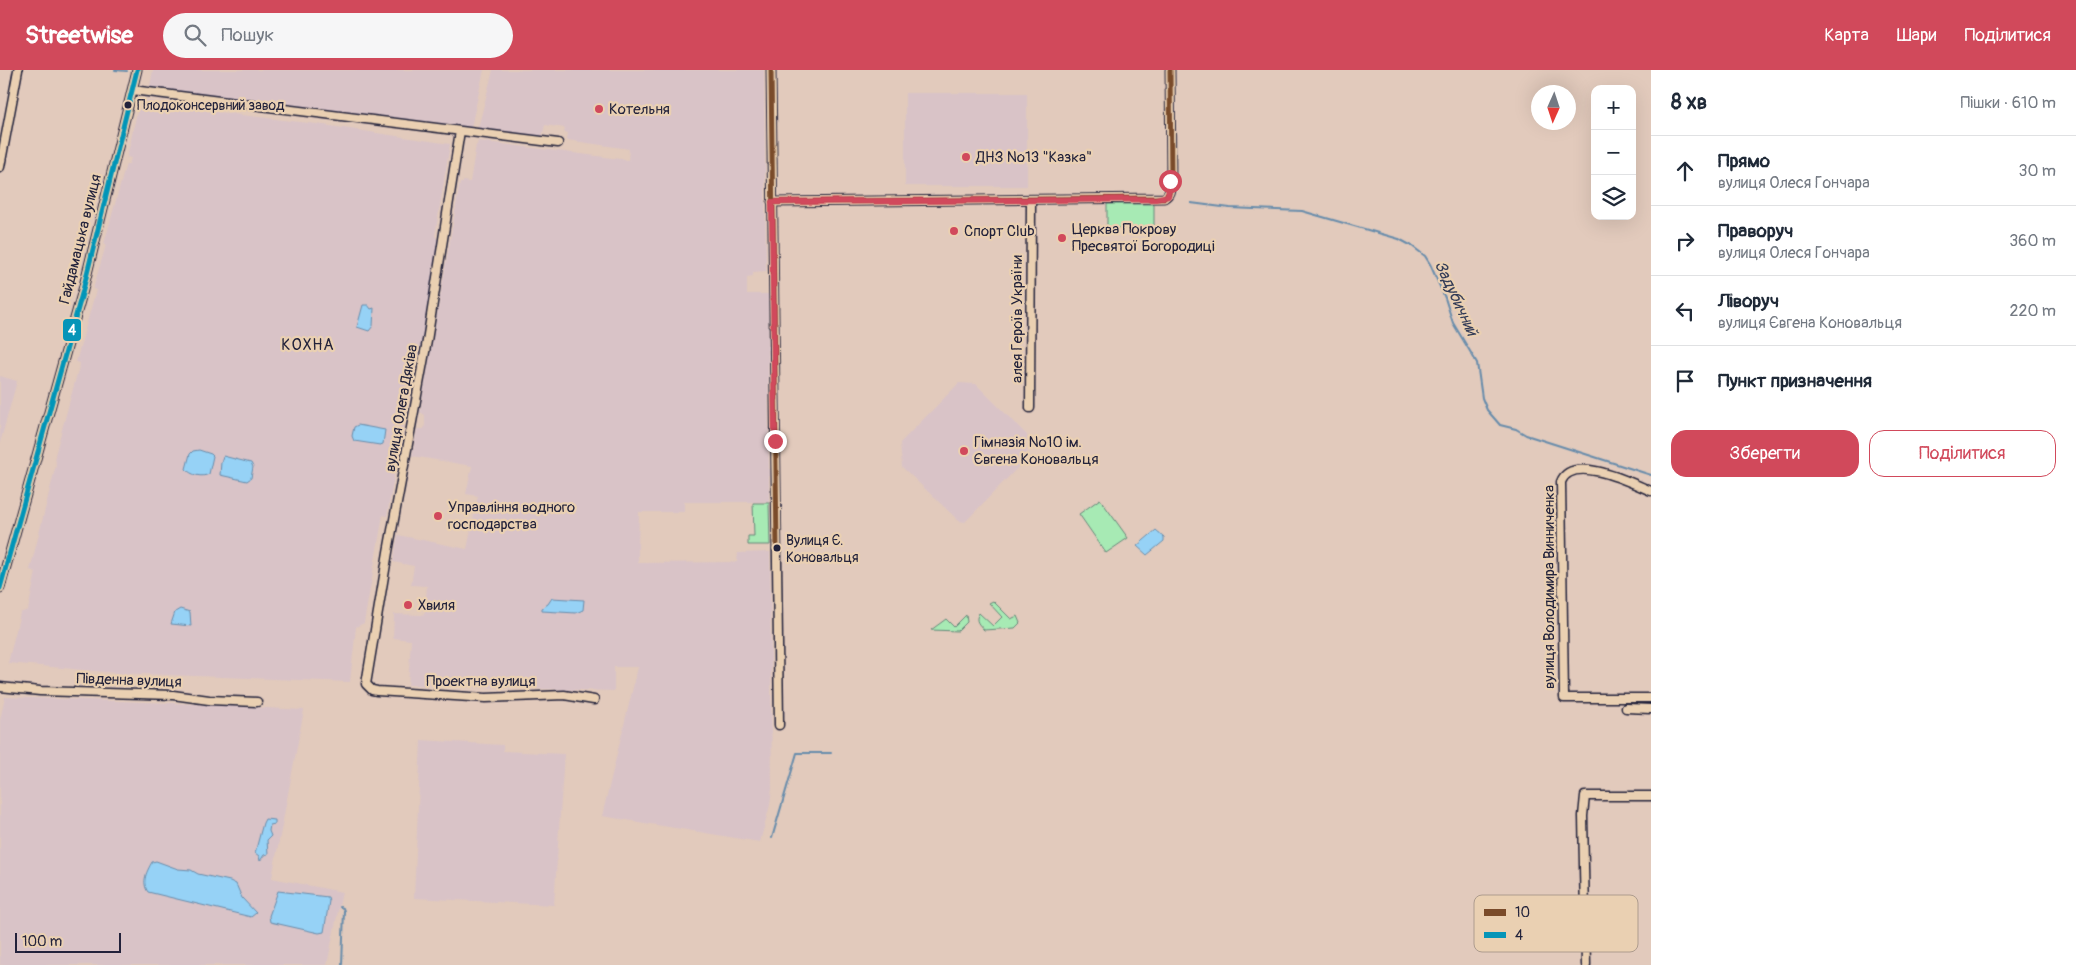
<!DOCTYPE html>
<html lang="uk">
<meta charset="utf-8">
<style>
:root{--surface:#fff;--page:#f6f6f7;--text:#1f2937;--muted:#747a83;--line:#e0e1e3;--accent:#d1495b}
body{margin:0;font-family:Pangolin,sans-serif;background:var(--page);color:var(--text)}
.controls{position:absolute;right:15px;top:15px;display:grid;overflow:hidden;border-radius:10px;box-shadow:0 5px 20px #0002}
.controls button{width:45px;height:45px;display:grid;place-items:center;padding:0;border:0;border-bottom:1px solid var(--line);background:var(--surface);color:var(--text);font:25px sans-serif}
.compass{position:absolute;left:1531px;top:15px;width:45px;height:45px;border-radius:50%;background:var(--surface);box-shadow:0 5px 20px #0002;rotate:183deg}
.scale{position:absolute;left:15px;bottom:12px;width:106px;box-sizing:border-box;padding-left:5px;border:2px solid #22223b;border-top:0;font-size:14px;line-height:18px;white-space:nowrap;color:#22223b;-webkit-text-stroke:4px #ead0b2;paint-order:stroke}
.stop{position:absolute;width:15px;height:15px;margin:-11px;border:4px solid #d1495b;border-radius:50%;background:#fff}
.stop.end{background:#d1495b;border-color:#fff;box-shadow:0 1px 5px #0008}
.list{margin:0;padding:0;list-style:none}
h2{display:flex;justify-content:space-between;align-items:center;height:65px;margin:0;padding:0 20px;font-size:21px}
h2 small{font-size:16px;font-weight:400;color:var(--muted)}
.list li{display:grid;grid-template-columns:32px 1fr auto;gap:15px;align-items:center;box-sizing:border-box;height:70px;padding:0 20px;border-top:1px solid var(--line)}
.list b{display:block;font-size:19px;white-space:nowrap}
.list p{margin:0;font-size:16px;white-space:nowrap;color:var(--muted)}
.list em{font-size:16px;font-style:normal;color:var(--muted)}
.actions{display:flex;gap:10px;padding:15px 20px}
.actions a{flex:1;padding:11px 0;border:1px solid var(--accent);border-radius:15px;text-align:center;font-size:18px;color:var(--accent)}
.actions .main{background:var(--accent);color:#fff}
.icon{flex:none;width:28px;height:28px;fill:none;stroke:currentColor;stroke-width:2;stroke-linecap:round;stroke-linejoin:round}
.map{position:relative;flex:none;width:1651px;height:895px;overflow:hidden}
header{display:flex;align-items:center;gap:30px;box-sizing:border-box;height:70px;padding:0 25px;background:var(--accent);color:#fff}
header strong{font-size:24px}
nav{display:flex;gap:28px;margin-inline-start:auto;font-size:18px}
.search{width:350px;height:45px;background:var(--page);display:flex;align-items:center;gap:12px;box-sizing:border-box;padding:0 18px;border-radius:28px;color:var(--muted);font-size:19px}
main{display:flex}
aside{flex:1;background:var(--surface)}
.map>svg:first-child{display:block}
.built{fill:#d9c3c7}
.green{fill:#a7eab4;stroke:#648678}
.water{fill:#96d2f6;stroke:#688cab}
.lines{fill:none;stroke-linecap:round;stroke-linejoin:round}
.stream{stroke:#688cab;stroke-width:2}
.minor-casing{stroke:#22223b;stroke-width:11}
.minor{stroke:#ead0b2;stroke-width:8}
.bus-1-casing{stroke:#ead0b2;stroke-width:9}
.bus-2-casing{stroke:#ead0b2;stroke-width:9}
.bus-1{stroke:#7a4b2a;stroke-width:5}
.bus-2{stroke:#0595b8;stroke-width:5}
.route{stroke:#d1495b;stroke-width:6}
.bus-dot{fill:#22223b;stroke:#ead0b2;stroke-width:2}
.poi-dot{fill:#d1495b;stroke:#ead0b2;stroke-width:2}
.labels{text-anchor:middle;stroke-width:4.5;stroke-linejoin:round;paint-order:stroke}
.bus-label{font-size:14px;fill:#22223b;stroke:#ead0b2;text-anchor:start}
.poi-label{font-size:15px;fill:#22223b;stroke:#ead0b2;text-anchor:start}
.street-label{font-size:15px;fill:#22223b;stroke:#ead0b2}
.water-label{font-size:16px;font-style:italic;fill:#333c57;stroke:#ead0b2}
.neighbourhood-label{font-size:16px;letter-spacing:1px;fill:#22223b;stroke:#ead0b2}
.key{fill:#ead0b2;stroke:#ae9c8e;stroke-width:1}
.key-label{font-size:14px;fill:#22223b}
.line-badge{stroke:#ead0b2;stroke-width:2}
.badge-label{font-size:14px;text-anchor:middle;font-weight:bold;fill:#fff}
</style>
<header>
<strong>Streetwise</strong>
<div class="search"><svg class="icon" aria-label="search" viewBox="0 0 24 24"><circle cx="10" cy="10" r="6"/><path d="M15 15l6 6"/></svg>Пошук</div>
<nav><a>Карта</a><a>Шари</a><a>Поділитися</a></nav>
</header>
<main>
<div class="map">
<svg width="1651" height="895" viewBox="0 0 1651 895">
<rect width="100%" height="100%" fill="#e2cabc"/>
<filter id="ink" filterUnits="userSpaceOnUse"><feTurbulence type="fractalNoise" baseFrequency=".02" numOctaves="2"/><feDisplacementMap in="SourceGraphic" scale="10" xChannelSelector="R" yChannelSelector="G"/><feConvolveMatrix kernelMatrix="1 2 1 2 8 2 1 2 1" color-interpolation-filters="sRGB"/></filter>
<g filter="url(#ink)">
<path class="built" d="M153,0H484L471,57L152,18L150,16Z
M493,0H764L766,201L753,202V206L747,207V224H768L769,432H684V442H639L638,480V493L737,492L738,483L770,482L772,719L770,735L760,772L602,746L638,597H614V621L408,615L411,570L393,568L394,544L422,545L425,542L427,516L411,515L414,496L393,492L398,465L467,479L478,426L466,424L472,396L412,386L417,359H424L425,354V345L420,342L460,113H463V111L470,112L476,75H477L478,71L628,90L629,79L567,70L568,63L564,62L565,58L545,55L542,67L478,58Z
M905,23H1027V116H905Z
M140,29L183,38L317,54L450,74L435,166L438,170L424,260L419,288H415L387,446L383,445L364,553L356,557L350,612L116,603L8,593L20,543L28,540L36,502L30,500L56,395L55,385L80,293L76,292L96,220L93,219L106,175L104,174L126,94H129L131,88L127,87Z
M0,306L17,311L0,373Z
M959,313L976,314L1027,365V388L965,452L959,451L902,397L900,373Z
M5,627L173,633L304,640L272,808L342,822L327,895H0V650Z
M421,670L503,675V681L564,684L554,835L414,828Z"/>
<path class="green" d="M1107,134H1154V158H1107Z
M1100,429L1128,468L1106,483L1079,444Z
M753,433H769L770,475H748V466H754Z
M993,531L1011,549L1017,546L1020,553L1015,558L984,560C979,554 974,551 979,543L993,556L1002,547L989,533Z
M966,545L967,552L958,561L931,560L946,549L954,557Z"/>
<path class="water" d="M363,235H368L371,239L374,238L373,256L369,261L357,257Z
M358,355L385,360L383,374L380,375L354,371L352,366L354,357Z
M199,380L211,384L213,386L209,404C202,408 191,405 186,399L190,384L193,381Z
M223,386L251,393L253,397L251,408L247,411L220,405L221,392Z
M1156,460L1164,467V471L1147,485L1137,476Z
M552,528L584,530L583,540L576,543L542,541V538L548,534Z
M180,539L190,542L191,556L171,554L175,542Z
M265,749L275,750V754L270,755L269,761L271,766L267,770L268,784L264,785L260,791L259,786L255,783L263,753Z
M156,791L178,799L191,800L198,804L230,811L236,814L242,828L256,843L251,847L148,822C141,812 147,801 152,792Z
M278,821L328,827L329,831L324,862L319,863L270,852L269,846Z"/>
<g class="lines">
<path class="stream" d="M115,0L127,1
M1191,133L1230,138L1302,141L1399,169L1412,176L1425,186L1430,194L1445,228L1453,253L1477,293L1482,328L1487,340L1500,355L1516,359L1526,365L1651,405
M772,768L797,683H831
M340,837L343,838L344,841L342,895"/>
<g class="minor-casing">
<path id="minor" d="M771,0L779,655
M132,20L558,73
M460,61L427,271L388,482L366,614L372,620L377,621L486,628L564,625L594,630
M0,97L18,0
M772,132L1164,128C1171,124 1170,118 1171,111L1170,0
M1030,338L1031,130
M1651,421C1632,413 1572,383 1561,412L1564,628H1651
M0,518L83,220L137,0
M0,617L40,621L173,625L209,630L257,632
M1626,638L1651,639
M1586,895L1583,746L1585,726H1651"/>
</g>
<use href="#minor" class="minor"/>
<g class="bus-1-casing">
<path id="bus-1" d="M771,0L777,478
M772,132L1164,128L1169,123L1171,111L1170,0"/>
</g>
<g class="bus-2-casing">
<path id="bus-2" d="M0,518L83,220L137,0"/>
</g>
<use href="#bus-1" class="bus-1"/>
<use href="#bus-2" class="bus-2"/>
</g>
</g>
<g class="lines" filter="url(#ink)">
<path class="route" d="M775,371L772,132L1156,129L1168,126L1170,111"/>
</g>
<g class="bus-dot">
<circle cx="128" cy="35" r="4.5"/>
<circle cx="777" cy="478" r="4.5"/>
</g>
<g class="poi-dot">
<circle cx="599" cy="39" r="5"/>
<circle cx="966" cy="87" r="5"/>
<circle cx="954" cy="161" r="5"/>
<circle cx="1062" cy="168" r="5"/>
<circle cx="964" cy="381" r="5"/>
<circle cx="438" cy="446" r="5"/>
<circle cx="408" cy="535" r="5"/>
</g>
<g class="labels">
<g class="bus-label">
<text x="137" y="40">Плодоконсервний завод</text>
<text x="786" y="475">Вулиця Є.<tspan x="786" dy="17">Коновальця</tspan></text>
</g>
<g class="poi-label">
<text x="609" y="44">Котельня</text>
<text x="976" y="92">ДНЗ №13 "Казка"</text>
<text x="1072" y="164">Церква Покрову<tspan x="1072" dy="17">Пресвятої Богородиці</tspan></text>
<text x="964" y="166">Спорт Club</text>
<text x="974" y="377">Гімназія №10 ім.<tspan x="974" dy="17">Євгена Коновальця</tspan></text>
<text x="448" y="442">Управління водного<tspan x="448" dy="17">господарства</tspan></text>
<text x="418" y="540">Хвиля</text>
</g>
<g class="street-label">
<text transform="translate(80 169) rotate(-76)" y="5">Гайдамацька вулиця</text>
<text transform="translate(1017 249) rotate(-90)" y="5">алея Героїв України</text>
<text transform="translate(401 338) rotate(-80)" y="5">вулиця Олега Дяківа</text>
<text transform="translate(1549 517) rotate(-90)" y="5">вулиця Володимира Винниченка</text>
<text transform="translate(129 610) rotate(2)" y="5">Південна вулиця</text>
<text x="481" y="616">Проектна вулиця</text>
</g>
<g class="water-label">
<text transform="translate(1457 228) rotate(65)" y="6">Задубичний</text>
</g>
<g class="neighbourhood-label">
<text x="308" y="280">КОХНА</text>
</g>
</g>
<rect x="1474" y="825" width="164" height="57" rx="8" class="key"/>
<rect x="1484" y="839" width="22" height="7" fill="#7a4b2a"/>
<rect x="1484" y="862" width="22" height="6" fill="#0595b8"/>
<g class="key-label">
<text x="1515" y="847">10</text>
<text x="1515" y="870">4</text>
</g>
<rect class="line-badge" x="62" y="248" width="20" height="24" rx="5" fill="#0595b8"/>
<g class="badge-label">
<text x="72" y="265">4</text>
</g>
</svg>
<div class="controls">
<button>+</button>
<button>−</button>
<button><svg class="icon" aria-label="layers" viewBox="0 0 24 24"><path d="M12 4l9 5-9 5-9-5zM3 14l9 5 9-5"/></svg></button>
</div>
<svg class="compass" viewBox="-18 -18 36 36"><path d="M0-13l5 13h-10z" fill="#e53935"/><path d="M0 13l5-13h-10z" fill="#747a83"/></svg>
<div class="scale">100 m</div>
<div class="stop" style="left:1170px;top:111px"></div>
<div class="stop end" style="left:775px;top:371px"></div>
</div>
<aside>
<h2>8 хв<small>Пішки · 610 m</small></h2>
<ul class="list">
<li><svg class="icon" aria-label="ahead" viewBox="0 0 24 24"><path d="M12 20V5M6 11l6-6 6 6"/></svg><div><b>Прямо</b><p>вулиця Олеся Гончара</p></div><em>30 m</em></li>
<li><svg class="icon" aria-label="right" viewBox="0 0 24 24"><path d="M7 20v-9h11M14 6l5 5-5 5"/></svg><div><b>Праворуч</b><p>вулиця Олеся Гончара</p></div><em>360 m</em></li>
<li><svg class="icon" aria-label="left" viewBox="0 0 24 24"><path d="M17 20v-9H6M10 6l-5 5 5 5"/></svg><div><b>Ліворуч</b><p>вулиця Євгена Коновальця</p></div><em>220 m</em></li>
<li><svg class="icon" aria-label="arrive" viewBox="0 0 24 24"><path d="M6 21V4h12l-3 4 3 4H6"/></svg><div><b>Пункт призначення</b></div></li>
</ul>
<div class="actions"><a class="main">Зберегти</a><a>Поділитися</a></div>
</aside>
</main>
